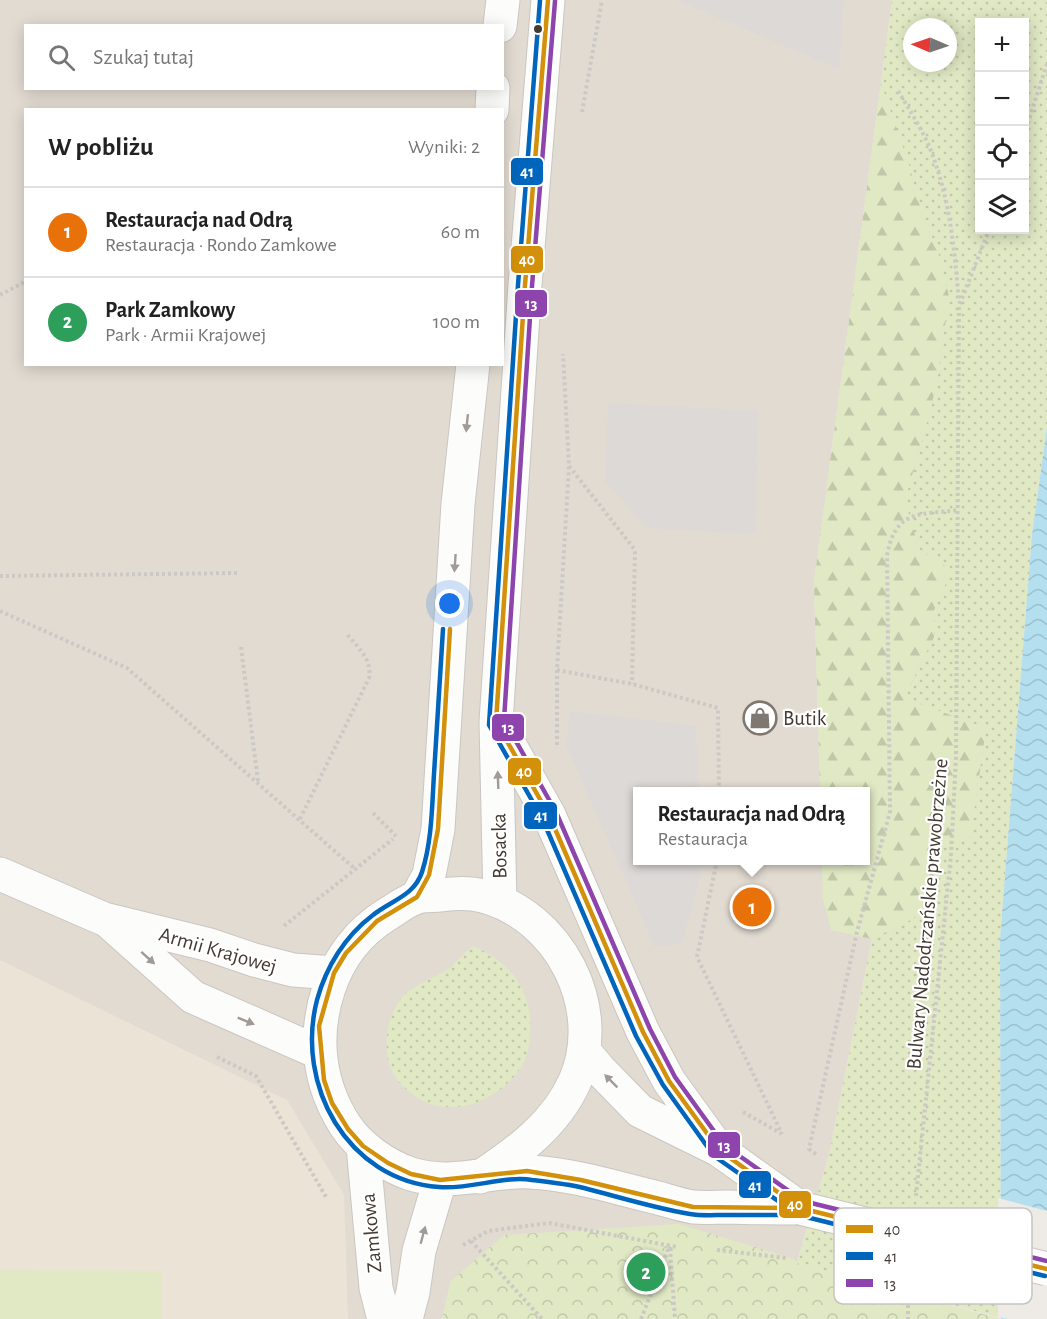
<!DOCTYPE html>
<html lang="pl">
<meta charset="utf-8">
<style>
:root{--surface:#fff;--page:#f2f2f2;--text:#222;--muted:#767676;--line:#e0e0e0;--accent:#7f7871}
body{margin:0;font-family:"Alegreya Sans",sans-serif;background:var(--page);color:var(--text)}
.controls{position:absolute;right:18px;top:18px;display:grid;overflow:hidden;border-radius:0px;box-shadow:0 3px 15px #0003}
.controls button{width:54px;height:54px;display:grid;place-items:center;padding:0;border:0;border-bottom:2px solid var(--line);background:var(--surface);color:var(--text);font:30px sans-serif}
.compass{position:absolute;left:903px;top:18px;width:54px;height:54px;border-radius:50%;background:var(--surface);box-shadow:0 3px 15px #0003;rotate:272deg}
.you{position:absolute;left:450px;top:604px;width:21px;height:21px;margin:-15px;border:4px solid #fff;border-radius:50%;background:#1a73e8;box-shadow:0 0 0 9px #1a73e833}
.badge{display:grid;place-items:center;width:39px;height:39px;border-radius:50%;background:var(--accent);color:#fff;font-size:20px;font-weight:700}
.pin{position:absolute;translate:-50% -50%;border:3px solid #fff;box-shadow:0 2px 6px #0006}
.popup{position:absolute;left:633px;top:787px;width:237px;height:78px;box-sizing:border-box;display:grid;place-content:center;border-radius:0px;background:var(--surface);filter:drop-shadow(0 2px 4px #0005);font-size:20px;white-space:nowrap;color:var(--muted)}
.popup b{font-size:22px;color:var(--text)}
.popup::after{content:'';position:absolute;left:50%;top:100%;margin-left:-12px;border:12px solid transparent;border-top-color:var(--surface)}
.list{margin:0;padding:0;list-style:none}
h2{display:flex;justify-content:space-between;align-items:center;height:78px;margin:0;padding:0 24px;font-size:26px}
h2 small{font-size:20px;font-weight:400;color:var(--muted)}
.list li{display:grid;grid-template-columns:39px 1fr auto;gap:18px;align-items:center;box-sizing:border-box;height:90px;padding:0 24px;border-top:2px solid var(--line)}
.list b{display:block;font-size:22px;white-space:nowrap}
.list p{margin:0;font-size:20px;white-space:nowrap;color:var(--muted)}
.list em{font-size:20px;font-style:normal;color:var(--muted)}
.icon{flex:none;width:33px;height:33px;fill:none;stroke:currentColor;stroke-width:2;stroke-linecap:round;stroke-linejoin:round}
.map{position:relative;flex:none;width:1047px;height:1319px;overflow:hidden}
.search{position:absolute;background:var(--surface);box-shadow:0 3px 15px #0003;left:24px;top:24px;width:480px;height:66px;display:flex;align-items:center;gap:15px;box-sizing:border-box;padding:0 21px;border-radius:0px;color:var(--muted);font-size:22px}
.panel{position:absolute;background:var(--surface);box-shadow:0 3px 15px #0003;left:24px;top:108px;width:480px;height:258px;border-radius:0px}
.map>svg:first-child{display:block}
.residential{fill:#e2dbd2;fill-rule:evenodd}
.education{fill:#ece3d7}
.grass{fill:url(#grass-dots);fill-rule:evenodd}
.forest{fill:url(#forest-firs)}
.park{fill:url(#park-crowns)}
.garden{fill:#e0e8c4}
.parking{fill:#ddd9d6}
.water{fill:url(#water-waves)}
.pier{fill:#eeeae6}
.lines{fill:none;stroke-linecap:round;stroke-linejoin:round}
.minor-casing{stroke:#cac6c2;stroke-width:35}
.path{stroke:#ccc9c5;stroke-width:4;stroke-dasharray:3 3;stroke-linecap:butt}
.minor{stroke:#fcfcfb;stroke-width:33}
.minor-bridge-casing{stroke:#cac6c2;stroke-width:35;stroke-linecap:butt}
.minor-bridge{stroke:#fcfcfb;stroke-width:33}
.bus-1-casing{stroke:#fff;stroke-width:9}
.bus-2-casing{stroke:#fff;stroke-width:9}
.bus-3-casing{stroke:#fff;stroke-width:9}
.bus-1{stroke:#d3900a;stroke-width:4.5}
.bus-2{stroke:#0065bd;stroke-width:4.5}
.bus-3{stroke:#8e44ad;stroke-width:4.5}
.oneway{fill:#a09b96}
.bus-dot{fill:#433a32;stroke:#fff;stroke-width:2}
.labels{text-anchor:middle;stroke-width:4.5;stroke-linejoin:round;paint-order:stroke}
.poi-label{font-size:21px;fill:#433a32;stroke:#fff;text-anchor:start}
.street-label{font-size:21px;fill:#433a32;stroke:#fff}
.key{fill:#fff;stroke:#c7c4c2;stroke-width:1.5}
.key-label{font-size:16px;fill:#433a32}
.line-badge{stroke:#fff;stroke-width:2}
.badge-label{font-size:16px;text-anchor:middle;font-weight:bold;fill:#fff}
</style>
<div class="map">
<svg width="1047" height="1319" viewBox="0 0 1047 1319">
<defs>
<pattern id="grass-dots" width="8" height="8" patternUnits="userSpaceOnUse" patternTransform="scale(1.5)"><rect width="8" height="8" fill="#e0e8c4"/><path d="M2 2h.1M6 6h.1" fill="none" stroke="#c1c8a9" stroke-width="1.8" stroke-linecap="round"/></pattern>
<pattern id="forest-firs" width="22" height="20" patternUnits="userSpaceOnUse" patternTransform="scale(1.5)"><rect width="22" height="20" fill="#e0e8c4"/><path d="M5 1l3.5 6h-7zM16 11l3.5 6h-7z" fill="#c1c8a9"/></pattern>
<pattern id="park-crowns" width="20" height="18" patternUnits="userSpaceOnUse" patternTransform="scale(1.5)"><rect width="20" height="18" fill="#e0e8c4"/><path d="M2 6a3 3 0 1 1 6 0M12 15a3 3 0 1 1 6 0" fill="none" stroke="#c1c8a9"/></pattern>
<pattern id="water-waves" width="16" height="10" patternUnits="userSpaceOnUse" patternTransform="scale(1.5)"><rect width="16" height="10" fill="#b4dfee"/><path d="M0 5q4-4 8 0t8 0" fill="none" stroke="#9cc0cd"/></pattern>
</defs>
<rect width="100%" height="100%" fill="#eeeae6"/>
<path class="residential" d="M0,0H892L814,582L820,791L638,792V860L822,861L872,939L829,1155L797,1262L451,1281L442,1319H0ZM26,26H502V88H26ZM26,110H502V364H26Z"/>
<path class="education" d="M0,960L287,1100L344,1195L348,1319H0Z"/>
<path class="grass" d="M892,0H1047V427L1032,535L1000,939L1001,1318L797,1263L829,1155L872,939L831,930L823,899L822,861L866,860V792L820,791L814,582ZM980,22H1024V230H980ZM912,27H948V63H912Z
M473,946C505,960 526,981 530,1017C531,1033 530,1052 522,1066C497,1104 444,1123 408,1091C396,1081 388,1068 387,1052C385,1033 389,1016 400,1000C412,984 434,979 450,968C458,961 464,952 473,946Z"/>
<path class="forest" d="M881,83L910,168L920,206L938,252L949,296L938,376L929,416L905,500L919,549L952,570L934,610V637L904,698L986,728L970,840L939,844L927,912L872,939L831,930L823,899L822,861L866,860V792L820,791L814,582Z"/>
<path class="park" d="M679,1224L794,1259L797,1263L1001,1319H442L451,1281L504,1235Z"/>
<path class="garden" d="M0,1269L161,1271V1319H0Z"/>
<path class="parking" d="M677,0H844L839,69Z
M608,403L758,411L755,534L647,528L605,481Z
M570,711L696,726L698,791L638,792V860L701,861V876L682,943L655,947L566,745Z"/>
<path class="water" d="M1047,427V1319H1001L1000,939L1032,535Z"/>
<path class="pier" d="M998,1198L1047,1211V1319H1008L998,1317Z"/>
<g class="lines">
<g class="minor-casing">
<path id="minor" d="M500,26L503,0
M492,110L493,88
M499,726L549,815L643,1032L669,1081L719,1150
M0,874L104,919L210,945L254,960L293,970L334,973
M417,897L429,875L438,829L458,504L473,364
M500,902L496,722L525,285L548,0
M110,923L193,997L320,1053
M584,1051L600,1070L640,1111L719,1150L800,1208
M363,1146L376,1288L384,1319
M480,1177C519,1151 556,1124 575,1081C607,1007 559,916 483,896C469,892 455,893 441,895C434,896 425,895 418,897C407,900 396,909 386,915C359,932 339,958 329,988C313,1035 318,1083 345,1125C359,1147 387,1166 411,1174C453,1187 488,1170 529,1172C573,1174 616,1188 658,1198C669,1201 681,1205 693,1207C704,1208 717,1207 728,1207C752,1208 776,1208 800,1208
M406,1319L413,1292L419,1251L440,1180"/>
</g>
<path class="path" d="M898,91C912,114 928,138 936,165C951,209 955,256 959,302
M582,112L602,0
M1024,135L1047,64
M0,295L26,281
M569,466L635,550L632,684
M0,576L237,573
M0,611L127,668L355,869
M241,647L258,781
M557,670L632,684L718,708L719,792
M557,745V670L569,466L563,354
M373,813L396,836
M300,819L369,678C372,658 358,648 346,633
M717,860L697,957L782,1134
M284,926L393,839
M217,1057L256,1076L326,1197
M743,1112L782,1134
M816,1154L809,1149L857,932L890,812L887,555C896,509 919,515 959,510
M916,1196L951,855L956,756L959,306L989,230
M471,1241L542,1319
M463,1245L488,1231L549,1223L677,1247
M670,1248L675,1319
M717,1250L786,1258
M908,1275V1319
M641,1319L669,1247"/>
<use href="#minor" class="minor"/>
<g class="minor-bridge-casing">
<path id="minor-bridge" d="M800,1208L1047,1269"/>
</g>
<use href="#minor-bridge" class="minor-bridge"/>
<g class="bus-1-casing">
<path id="bus-1" d="M548,0L525,285L496,722L549,815L643,1032L669,1081L719,1150L800,1208L1047,1269
M450,629L438,829L429,875L417,897L377,921L346,953L334,973L319,1026L324,1080L332,1103L348,1129L363,1146L388,1163L411,1174L440,1180L527,1171L581,1180L693,1207L800,1208L811,1211"/>
</g>
<g class="bus-2-casing">
<path id="bus-2" d="M540,0L518,285L489,725L542,818L636,1036L663,1085L714,1156L798,1215L1045,1276
M443,629C440,677 437,725 434,774C432,806 432,841 422,872C414,896 392,900 373,915C345,936 326,967 317,1000C295,1085 347,1180 439,1187C468,1190 506,1175 532,1180C549,1182 567,1184 584,1188C619,1197 654,1208 690,1214C701,1216 714,1215 726,1215C750,1215 775,1215 799,1215L809,1218"/>
</g>
<g class="bus-3-casing">
<path id="bus-3" d="M555,1L532,286L504,720L556,812L650,1029L675,1077L724,1145L803,1201L1047,1261"/>
</g>
<use href="#bus-1" class="bus-1"/>
<use href="#bus-2" class="bus-2"/>
<use href="#bus-3" class="bus-3"/>
</g>
<defs><path id="oneway-solid" d="M-6-.8H1V-3.2L6.5 0L1 3.2V.8H-6Z" transform="scale(1.5)"/></defs>
<g class="oneway">
<use href="#oneway-solid" transform="translate(467 423) rotate(96)"/>
<use href="#oneway-solid" transform="translate(455 563) rotate(94)"/>
<use href="#oneway-solid" transform="translate(498 780) rotate(-92)"/>
<use href="#oneway-solid" transform="translate(148 958) rotate(42)"/>
<use href="#oneway-solid" transform="translate(246 1021) rotate(22)"/>
<use href="#oneway-solid" transform="translate(611 1081) rotate(-135)"/>
<use href="#oneway-solid" transform="translate(423 1235) rotate(-75)"/>
</g>
<defs>
<g id="shop-ring" transform="scale(1.725)"><circle r="9.5" fill="#fff" stroke="#7f7871" stroke-width="1.5"/><path d="M-5-2.5h2.3a2.7 3.5 0 0 1 5.4 0H5L5.5 6h-11ZM-1.5-2.5h3a1.5 2.3 0 0 0-3 0Z" fill="#7f7871"/></g>
</defs>
<g fill-rule="evenodd">
<use href="#shop-ring" x="760" y="718"/>
</g>
<circle class="bus-dot" cx="538" cy="29" r="5"/>
<g class="labels">
<g class="poi-label">
<text x="783" y="725">Butik</text>
</g>
<g class="street-label">
<text transform="translate(499 846) rotate(-91)" y="7">Bosacka</text>
<text transform="translate(927 914) rotate(-85)" y="7">Bulwary Nadodrzańskie prawobrzeżne</text>
<text transform="translate(218 950) rotate(16)" y="7">Armii Krajowej</text>
<text transform="translate(371 1233) rotate(-95)" y="7">Zamkowa</text>
</g>
</g>
<rect x="834" y="1208" width="198" height="96" rx="9" class="key"/>
<rect x="846" y="1225" width="27" height="8" fill="#d3900a"/>
<rect x="846" y="1252" width="27" height="8" fill="#0065bd"/>
<rect x="846" y="1279" width="27" height="8" fill="#8e44ad"/>
<g class="key-label">
<text x="884" y="1235">40</text>
<text x="884" y="1262">41</text>
<text x="884" y="1289">13</text>
</g>
<g class="line-badge">
<rect x="510" y="157" width="34" height="29" rx="6" fill="#0065bd"/>
<rect x="510" y="245" width="34" height="29" rx="6" fill="#d3900a"/>
<rect x="514" y="289" width="34" height="29" rx="6" fill="#8e44ad"/>
<rect x="491" y="713" width="34" height="29" rx="6" fill="#8e44ad"/>
<rect x="507" y="757" width="35" height="29" rx="6" fill="#d3900a"/>
<rect x="523" y="801" width="35" height="29" rx="6" fill="#0065bd"/>
<rect x="707" y="1131" width="34" height="28" rx="6" fill="#8e44ad"/>
<rect x="738" y="1170" width="34" height="29" rx="6" fill="#0065bd"/>
<rect x="778" y="1190" width="34" height="29" rx="6" fill="#d3900a"/>
</g>
<g class="badge-label">
<text x="527" y="177">41</text>
<text x="527" y="265">40</text>
<text x="531" y="309">13</text>
<text x="508" y="733">13</text>
<text x="524" y="777">40</text>
<text x="541" y="821">41</text>
<text x="724" y="1151">13</text>
<text x="755" y="1191">41</text>
<text x="795" y="1210">40</text>
</g>
</svg>
<div class="controls">
<button>+</button>
<button>−</button>
<button><svg class="icon" aria-label="locate" viewBox="0 0 24 24"><circle cx="12" cy="12" r="6"/><path d="M12 2v4M12 18v4M2 12h4M18 12h4"/></svg></button>
<button><svg class="icon" aria-label="layers" viewBox="0 0 24 24"><path d="M12 4l9 5-9 5-9-5zM3 14l9 5 9-5"/></svg></button>
</div>
<svg class="compass" viewBox="-18 -18 36 36"><path d="M0-13l5 13h-10z" fill="#e53935"/><path d="M0 13l5-13h-10z" fill="#767676"/></svg>
<div class="you"></div>
<div class="pin badge" style="left:752px;top:907px;background:#e8710a">1</div>
<div class="popup"><b>Restauracja nad Odrą</b>Restauracja</div>
<div class="pin badge" style="left:646px;top:1272px;background:#2e9e5b">2</div>
<div class="search"><svg class="icon" aria-label="search" viewBox="0 0 24 24"><circle cx="10" cy="10" r="6"/><path d="M15 15l6 6"/></svg>Szukaj tutaj</div>
<section class="panel">
<h2>W pobliżu<small>Wyniki: 2</small></h2>
<ul class="list">
<li><span class="badge" style="background:#e8710a">1</span><div><b>Restauracja nad Odrą</b><p>Restauracja · Rondo Zamkowe</p></div><em>60 m</em></li>
<li><span class="badge" style="background:#2e9e5b">2</span><div><b>Park Zamkowy</b><p>Park · Armii Krajowej</p></div><em>100 m</em></li>
</ul>
</section>
</div>
